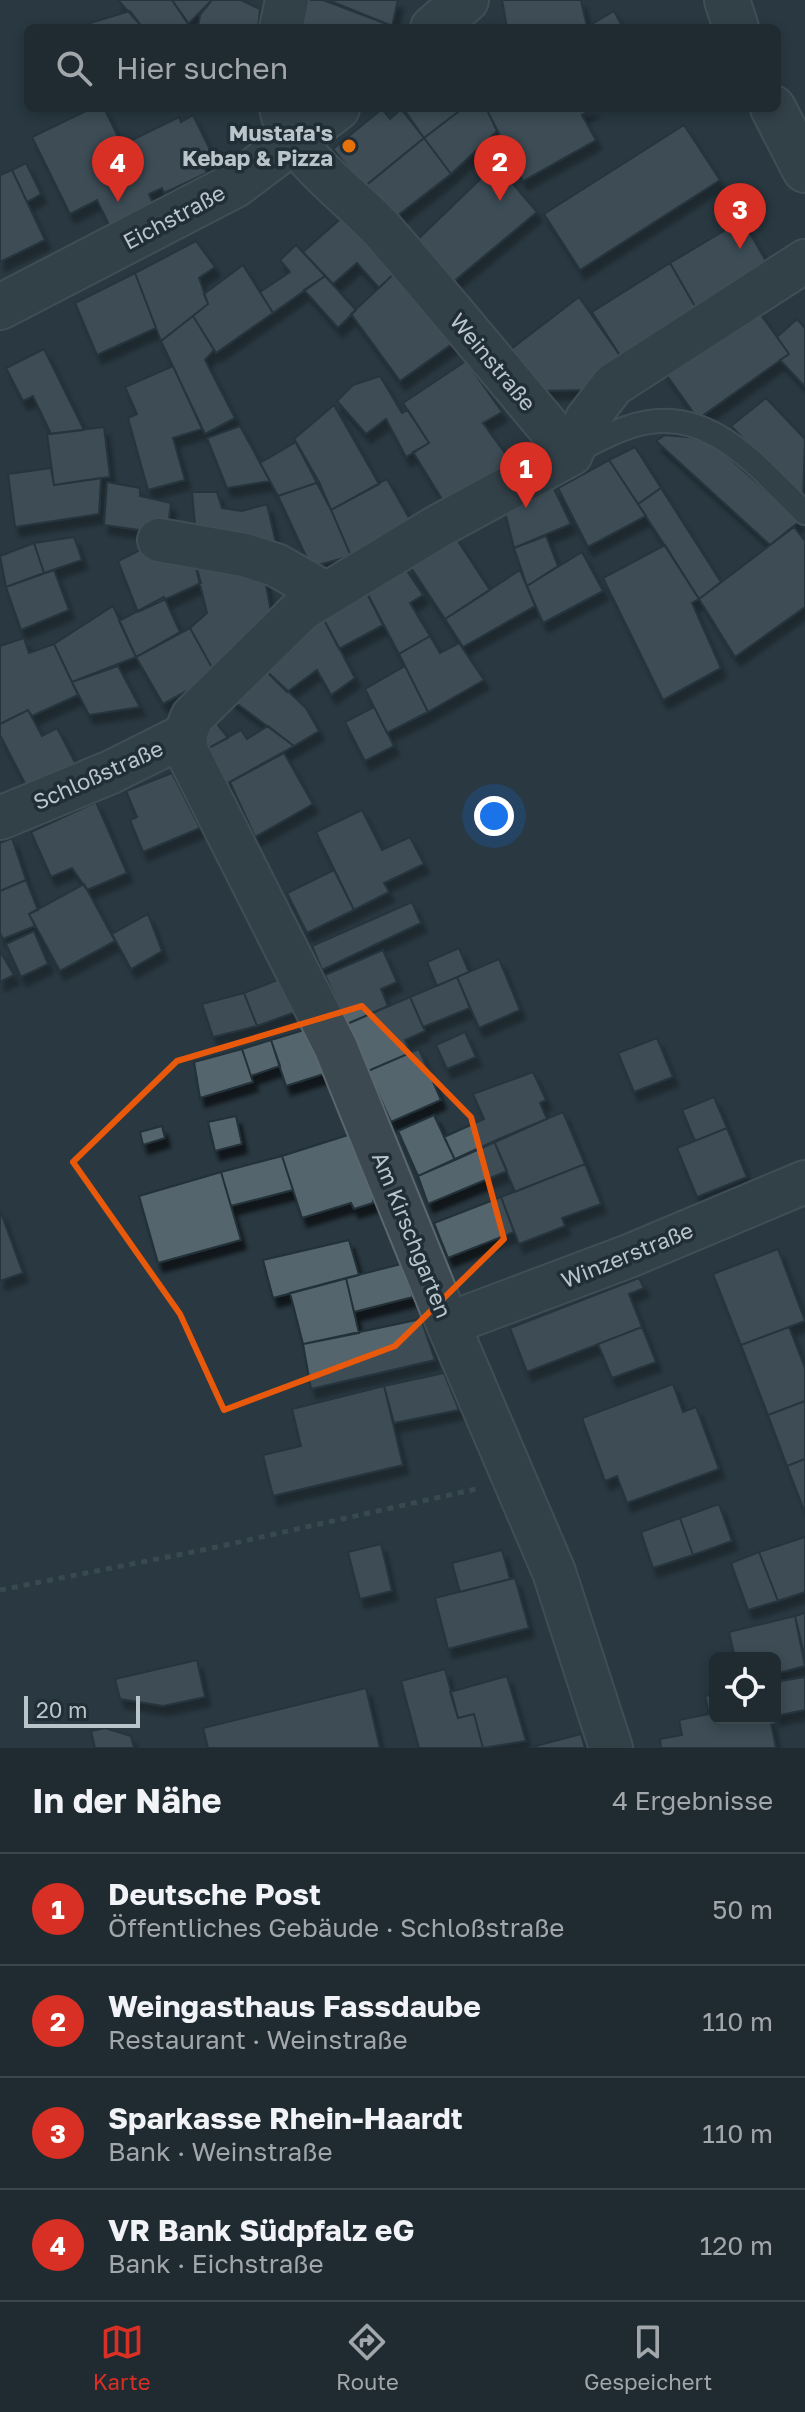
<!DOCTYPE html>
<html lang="de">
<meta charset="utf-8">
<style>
:root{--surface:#1f2a31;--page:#273239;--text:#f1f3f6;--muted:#a1a7ab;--line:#3c464d;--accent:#d93025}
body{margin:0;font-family:"Golos Text",sans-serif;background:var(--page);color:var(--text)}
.controls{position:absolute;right:24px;bottom:24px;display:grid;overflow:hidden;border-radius:12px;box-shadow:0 4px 12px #0003}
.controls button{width:72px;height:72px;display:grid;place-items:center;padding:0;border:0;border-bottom:2px solid var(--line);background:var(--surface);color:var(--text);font:40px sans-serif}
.scale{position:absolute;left:24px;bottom:20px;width:116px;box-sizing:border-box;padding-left:8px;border:4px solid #bac4cb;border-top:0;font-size:22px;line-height:28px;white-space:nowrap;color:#bac4cb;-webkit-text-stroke:6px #212e36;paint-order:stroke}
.you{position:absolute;left:494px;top:816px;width:28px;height:28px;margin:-20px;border:6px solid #fff;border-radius:50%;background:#1a73e8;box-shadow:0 0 0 12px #1a73e833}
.badge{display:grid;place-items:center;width:52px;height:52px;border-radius:50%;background:var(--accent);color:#fff;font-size:26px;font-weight:700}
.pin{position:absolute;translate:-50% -66px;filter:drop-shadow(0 2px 4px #0008)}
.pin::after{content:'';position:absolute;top:42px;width:28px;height:24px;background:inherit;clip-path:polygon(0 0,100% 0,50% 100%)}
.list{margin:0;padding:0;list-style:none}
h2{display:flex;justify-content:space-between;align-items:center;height:104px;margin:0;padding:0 32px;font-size:34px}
h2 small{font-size:26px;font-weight:400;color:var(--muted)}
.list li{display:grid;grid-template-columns:52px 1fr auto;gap:24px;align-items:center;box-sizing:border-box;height:112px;padding:0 32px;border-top:2px solid var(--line)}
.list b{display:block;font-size:30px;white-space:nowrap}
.list p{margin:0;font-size:26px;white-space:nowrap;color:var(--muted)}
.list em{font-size:26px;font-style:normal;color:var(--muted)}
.icon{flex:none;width:44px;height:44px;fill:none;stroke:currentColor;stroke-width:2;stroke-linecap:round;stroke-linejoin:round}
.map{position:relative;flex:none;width:805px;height:1748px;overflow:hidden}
.search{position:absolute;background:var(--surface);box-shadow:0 4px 12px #0003;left:24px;right:24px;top:24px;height:88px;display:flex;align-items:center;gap:20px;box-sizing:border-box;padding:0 28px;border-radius:12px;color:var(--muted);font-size:30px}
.sheet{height:552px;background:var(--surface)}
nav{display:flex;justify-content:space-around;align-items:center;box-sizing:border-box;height:112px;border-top:2px solid var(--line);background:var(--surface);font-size:22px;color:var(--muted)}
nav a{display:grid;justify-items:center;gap:4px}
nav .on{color:var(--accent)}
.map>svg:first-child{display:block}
.building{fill:#54656d;stroke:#233038;stroke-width:2;filter:url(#shadow)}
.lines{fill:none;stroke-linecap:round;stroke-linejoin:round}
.service-casing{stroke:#5b676e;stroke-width:26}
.minor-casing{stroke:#5b676e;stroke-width:46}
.tertiary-casing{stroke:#5b676e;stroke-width:48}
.path{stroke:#4b605e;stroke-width:5;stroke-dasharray:6 6;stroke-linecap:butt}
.service{stroke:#3d4951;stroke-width:22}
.minor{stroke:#3d4951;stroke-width:42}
.tertiary{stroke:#3d4951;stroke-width:44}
.marked{fill:none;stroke:#e8590c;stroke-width:6;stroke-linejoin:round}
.food-dot{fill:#e8710a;stroke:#212e36;stroke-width:3}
.labels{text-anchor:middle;stroke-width:7;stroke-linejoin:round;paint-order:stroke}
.poi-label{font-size:22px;font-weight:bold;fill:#bac4cb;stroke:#212e36;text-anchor:end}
.street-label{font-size:22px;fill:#bac4cb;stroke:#212e36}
</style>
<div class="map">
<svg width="805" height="1748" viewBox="0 0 805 1748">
<defs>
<filter id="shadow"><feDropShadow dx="5" dy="9" stdDeviation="2" flood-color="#0009"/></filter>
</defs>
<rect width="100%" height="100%" fill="#293841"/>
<path class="building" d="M118,0H172L191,27L143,28Z
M172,0H212L188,24Z
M212,0H241L260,9L258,28H198L200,15Z
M299,0H323L392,26L294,28Z
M328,0H398L392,26Z
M502,0H581L587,27L507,28Z
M130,11L143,28H92L90,23Z
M614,11L623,28H586L587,27Z
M92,108H104L122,145L179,117L181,122L193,115L216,162L204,167L207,173L164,193L162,188L149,194L154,206L110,227L97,200L70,214L32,137Z
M403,108H463L424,138Z
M463,108H486L497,131L451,174L424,138Z
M486,108H594L582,115L596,140L523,181Z
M382,109L390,119L401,109L424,138L364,187L333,149Z
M684,125L720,180L580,270L544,214Z
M424,138L451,174L392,220L364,187Z
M26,163L41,194L27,202L12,170Z
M496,164L537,212L447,287L415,242Z
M12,170L45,240L0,262V175Z
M347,213L400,268L379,288L357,263L333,284L303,252Z
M742,220L772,271L700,315L670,263Z
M196,241L215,267L199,278L208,304L161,341L135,273Z
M296,245L325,276L273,313L260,292L290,272L280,260Z
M670,263L700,315L623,360L592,312Z
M243,265L273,313L216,353L193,316L208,304L204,294Z
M400,268L459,339L400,381L351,314Z
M135,273L156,328L97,355L75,303Z
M325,276L356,310L338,328L304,290Z
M579,297L623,360L582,390L543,391L502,356Z
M754,305L789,354L698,419L663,370Z
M193,316L214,350L205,360L235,418L205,434L161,341Z
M797,319L805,328V387L780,360L789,354L777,337Z
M44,349L84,430L51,434L33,396L23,401L6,368Z
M466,361L502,412L483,423L516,468L448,509L413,452L429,443L403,403Z
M173,366L202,429L173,438L185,480L148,490L128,418L137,414L125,387Z
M380,376L402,413L408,410L429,443L406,457L386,419L366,434L337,401L353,385Z
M766,398L805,439L803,500L731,426Z
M334,405L379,484L331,510L294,439Z
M240,426L270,481L227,488L207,438Z
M104,427L110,477L54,485L47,434Z
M665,435L708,439L800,521L770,545L656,441Z
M296,442L319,482L278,496L260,463Z
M635,447L661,488L638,504L609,460Z
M609,460L646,516L588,547L558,488Z
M51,468L54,485L101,478L99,514L15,527L8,474Z
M387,479L412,523L351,556L331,510Z
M107,482L140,488V496L171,503L167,534L104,525Z
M319,482L351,556L311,567L278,496Z
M553,487L571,524L514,548L504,508Z
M661,488L721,582L699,599L638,504Z
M192,492H217L222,508L242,511L267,504L279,556L196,536Z
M794,527L805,541V607L735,657L699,599Z
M454,535L490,590L445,619L408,563Z
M546,536L558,566L527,586L514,548Z
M74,537L82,560L44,573L34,543Z
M34,543L44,573L6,587L0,556Z
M150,545L192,552L201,583L138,612L118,561Z
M665,545L699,599L692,603L721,668L663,700L603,578Z
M192,552L263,568L272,618L216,675L190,628L207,613Z
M582,552L603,591L543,623L527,586Z
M405,568L423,595L410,603L430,636L399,654L365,589Z
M54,570L69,610L21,630L6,587Z
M520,570L535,606L463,647L445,619Z
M363,586L383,625L339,649L321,614Z
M164,597L180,632L136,657L119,621Z
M113,606L136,657L72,682L54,644Z
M321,614L355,678L331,695L317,670L287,692L260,665Z
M190,628L216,675L163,704L136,657Z
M430,636L440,653L459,643L484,680L428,712L399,654Z
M24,638L29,653L54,644L78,695L32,716L28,710L0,724V646Z
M260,665L306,708L319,731L294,746L228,697Z
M118,666L140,707L89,715L72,682Z
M405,666L428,712L387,733L365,689Z
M374,707L394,746L365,761L345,722Z
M28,710L42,736L57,728L78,768L30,793L0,735V724Z
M210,715L228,738L209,748L205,741Z
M268,726L294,746L226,784L209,748L241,730L247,739Z
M284,753L313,804L255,837L230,782Z
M172,773L200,828L143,852L130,820L137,817L126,791Z
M96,802L127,873L87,890L72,868L51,877L31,832Z
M362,810L382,850L410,837L424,864L384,883L389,892L354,910L316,832Z
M12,838L26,880L0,891V843Z
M334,870L354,910L307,933L287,893Z
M26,880L38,910L29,914L35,926L3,939L0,933V891Z
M84,884L115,941L60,971L29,914Z
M412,902L421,923L322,970L312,946Z
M148,914L162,951L131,969L112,934Z
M34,931L48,964L21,977L6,944Z
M459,948L469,972L437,986L427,962Z
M383,950L397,982L381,989L388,1006L347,1024L325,975Z
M0,951L14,975L0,982Z
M499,959L520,1010L479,1028L457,977Z
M285,977L298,1011L257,1026L244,993Z
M457,977L470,1008L423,1027L410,997Z
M244,993L257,1026L213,1037L202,1004Z
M410,997L425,1031L405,1040L410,1053L368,1071L347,1024Z
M307,1029L327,1073L286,1086L271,1040Z
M465,1032L476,1057L447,1069L436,1045Z
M657,1038L673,1077L634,1092L618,1053Z
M271,1040L280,1066L251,1076L242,1049Z
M242,1049L253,1082L200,1098L194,1062Z
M419,1049L441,1100L391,1122L368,1071Z
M533,1072L546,1100L540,1103L547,1119L455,1160L444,1137L484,1119L473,1094Z
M714,1097L727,1128L695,1141L682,1110Z
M563,1112L585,1164L515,1192L494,1141Z
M434,1115L455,1160L418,1176L398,1131Z
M236,1116L242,1144L215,1151L208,1122Z
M162,1126L165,1138L143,1145L140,1132Z
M727,1128L747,1177L697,1197L677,1148Z
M351,1134L374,1196L373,1203L354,1209L351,1203L302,1218L282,1156Z
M494,1141L507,1171L428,1204L418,1176Z
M282,1156L293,1190L231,1206L221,1172Z
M585,1164L601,1204L562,1218L565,1226L519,1244L501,1197Z
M221,1172L241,1240L158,1263L139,1196Z
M501,1197L514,1232L448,1258L434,1223Z
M0,1210L23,1273L0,1281Z
M349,1240L359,1275L273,1298L263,1260Z
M778,1249L805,1321L741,1345L713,1274Z
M401,1264L413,1297L354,1312L346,1278Z
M346,1278L359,1333L303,1344L290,1293Z
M639,1278L644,1288L629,1294L642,1327L527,1372L510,1328Z
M421,1319L435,1360L311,1389L303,1344Z
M642,1327L656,1362L612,1378L598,1344Z
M789,1327L805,1368V1401L768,1415L741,1345Z
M444,1373L459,1410L394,1423L384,1386Z
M673,1384L683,1412L696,1407L719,1469L627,1503L617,1476L605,1481L582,1418Z
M384,1386L403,1465L273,1496L263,1455L301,1446L292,1409Z
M805,1401V1459L787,1466L768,1415Z
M805,1459V1510H804L787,1466Z
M719,1504L732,1541L693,1555L680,1518Z
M680,1518L693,1555L653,1568L641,1532Z
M805,1537V1592L778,1601L759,1552Z
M381,1544L392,1591L360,1599L348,1552Z
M502,1550L510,1579L460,1592L452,1563Z
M759,1552L778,1601L748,1610L731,1563Z
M515,1578L529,1628L448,1649L435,1598Z
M805,1613V1658L795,1616Z
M795,1616L805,1666L775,1674V1658H735L729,1632Z
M197,1660L205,1697L163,1706L120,1699L115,1679Z
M445,1669L458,1718L474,1714L483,1748H419L401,1681Z
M507,1676L526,1741L483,1748L474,1714L458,1718L450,1692Z
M805,1677V1710L775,1716V1682Z
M366,1688L380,1748H208L203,1728Z
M715,1694V1718H770L776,1748H661L660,1739L682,1735L679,1720L709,1714L705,1696Z
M105,1728L131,1736L134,1748H95L91,1731Z
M581,1734L585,1748H528Z"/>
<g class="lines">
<g class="service-casing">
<path id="service" d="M573,452C592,444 610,433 629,427C707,400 756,466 805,513"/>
</g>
<g class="minor-casing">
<path id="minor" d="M281,28L287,0
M281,108C290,157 353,196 385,233C448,306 509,380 571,454
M571,454L587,419L613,385L805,261
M159,540L244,555L276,565L327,594
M185,735L187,752L336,1048L448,1324L554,1572L611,1748
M0,818L111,772L185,735L192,717L302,609L437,527L571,454
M448,1324L629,1256L805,1182"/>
</g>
<g class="tertiary-casing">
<path id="tertiary" d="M727,0L736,28
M433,28L466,0
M773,108L805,170
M0,307L235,185L337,108"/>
</g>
<path class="path" d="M0,1590L208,1549L476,1489"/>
<use href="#service" class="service"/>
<use href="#minor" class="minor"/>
<use href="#tertiary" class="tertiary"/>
</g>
<path d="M0 0H805V1748H0ZM362,1006L471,1117L504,1239L395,1346L224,1410L180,1314L73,1162L177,1061Z" fill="#293841" fill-opacity=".55" fill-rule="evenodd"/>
<path class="marked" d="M362,1006L471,1117L504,1239L395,1346L224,1410L180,1314L73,1162L177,1061Z"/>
<circle class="food-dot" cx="349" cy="146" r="8"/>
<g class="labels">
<g class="poi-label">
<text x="333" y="141">Mustafa's<tspan x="333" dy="25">Kebap &amp; Pizza</tspan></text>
</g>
<g class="street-label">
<text transform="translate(174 217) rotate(-28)" y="8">Eichstraße</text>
<text transform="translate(493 362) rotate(50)" y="8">Weinstraße</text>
<text transform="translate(98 775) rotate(-24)" y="8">Schloßstraße</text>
<text transform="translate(412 1235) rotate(68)" y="8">Am Kirschgarten</text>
<text transform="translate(627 1255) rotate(-22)" y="8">Winzerstraße</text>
</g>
</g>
</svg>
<div class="controls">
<button><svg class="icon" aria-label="locate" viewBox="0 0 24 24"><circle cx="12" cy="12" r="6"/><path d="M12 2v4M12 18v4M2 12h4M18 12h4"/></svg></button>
</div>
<div class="scale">20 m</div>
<div class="you"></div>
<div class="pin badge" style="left:526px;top:508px">1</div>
<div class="pin badge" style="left:500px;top:201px">2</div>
<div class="pin badge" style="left:740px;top:249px">3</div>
<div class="pin badge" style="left:118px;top:202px">4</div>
<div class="search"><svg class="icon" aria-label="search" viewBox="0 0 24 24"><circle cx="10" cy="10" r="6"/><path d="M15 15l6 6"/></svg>Hier suchen</div>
</div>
<section class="sheet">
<h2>In der Nähe<small>4 Ergebnisse</small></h2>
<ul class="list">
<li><span class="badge">1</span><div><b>Deutsche Post</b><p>Öffentliches Gebäude · Schloßstraße</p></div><em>50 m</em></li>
<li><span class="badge">2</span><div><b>Weingasthaus Fassdaube</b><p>Restaurant · Weinstraße</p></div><em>110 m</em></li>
<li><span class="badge">3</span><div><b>Sparkasse Rhein-Haardt</b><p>Bank · Weinstraße</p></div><em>110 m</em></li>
<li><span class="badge">4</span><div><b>VR Bank Südpfalz eG</b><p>Bank · Eichstraße</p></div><em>120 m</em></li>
</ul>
</section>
<nav>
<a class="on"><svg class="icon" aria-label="map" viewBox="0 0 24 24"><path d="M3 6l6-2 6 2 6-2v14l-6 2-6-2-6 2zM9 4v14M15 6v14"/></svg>Karte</a>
<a><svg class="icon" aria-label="directions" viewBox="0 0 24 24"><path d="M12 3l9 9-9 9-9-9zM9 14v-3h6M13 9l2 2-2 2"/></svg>Route</a>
<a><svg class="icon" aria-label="saved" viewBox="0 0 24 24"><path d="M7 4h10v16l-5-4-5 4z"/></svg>Gespeichert</a>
</nav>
